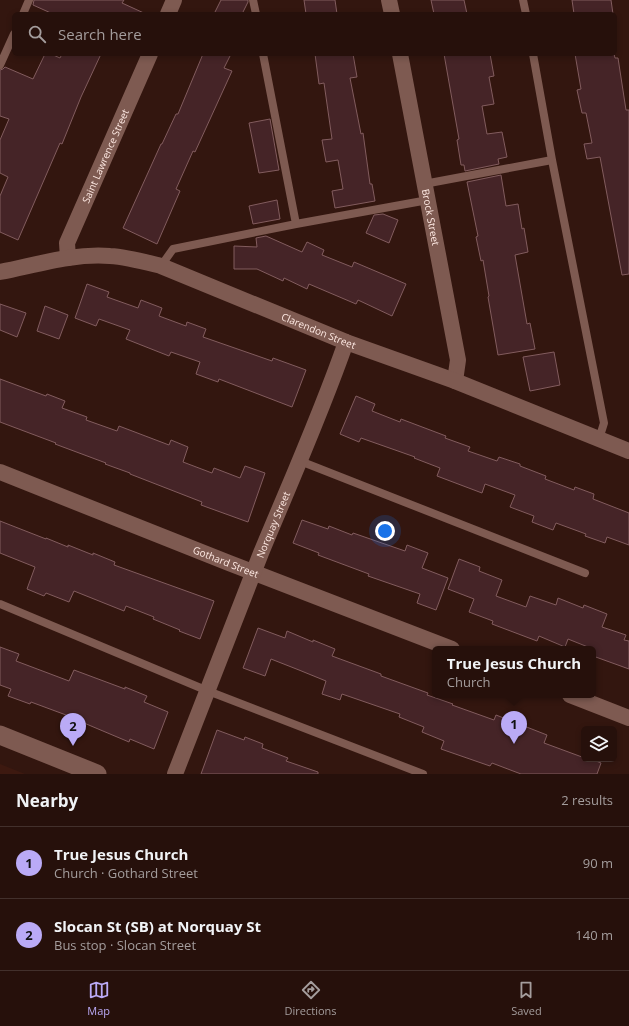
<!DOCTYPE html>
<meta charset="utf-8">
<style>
:root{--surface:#26100b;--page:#321e19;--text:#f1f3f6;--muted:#a49d9d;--line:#42302c;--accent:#baaaf6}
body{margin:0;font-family:"Open Sans",sans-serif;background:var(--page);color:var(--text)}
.controls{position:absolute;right:12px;bottom:12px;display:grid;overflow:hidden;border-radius:6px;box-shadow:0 2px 6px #0003}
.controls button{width:36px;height:36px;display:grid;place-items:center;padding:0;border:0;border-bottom:1px solid var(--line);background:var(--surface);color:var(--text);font:20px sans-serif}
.you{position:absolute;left:385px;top:531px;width:14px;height:14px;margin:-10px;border:3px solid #fff;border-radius:50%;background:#1a73e8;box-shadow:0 0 0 6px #1a73e833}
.badge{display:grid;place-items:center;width:26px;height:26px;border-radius:50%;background:var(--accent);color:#111;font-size:13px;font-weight:700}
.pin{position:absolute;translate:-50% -33px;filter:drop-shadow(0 1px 2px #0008)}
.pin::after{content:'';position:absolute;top:21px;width:14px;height:12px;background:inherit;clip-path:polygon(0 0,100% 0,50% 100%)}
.popup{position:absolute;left:432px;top:646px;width:164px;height:52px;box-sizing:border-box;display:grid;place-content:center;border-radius:6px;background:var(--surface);filter:drop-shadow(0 1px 3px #0005);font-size:13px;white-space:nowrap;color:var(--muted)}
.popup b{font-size:15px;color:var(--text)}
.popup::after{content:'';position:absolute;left:50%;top:100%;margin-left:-8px;border:8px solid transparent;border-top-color:var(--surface)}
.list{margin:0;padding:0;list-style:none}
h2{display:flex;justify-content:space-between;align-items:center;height:52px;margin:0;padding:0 16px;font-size:17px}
h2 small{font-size:13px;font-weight:400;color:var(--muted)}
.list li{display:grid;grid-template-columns:26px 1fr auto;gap:12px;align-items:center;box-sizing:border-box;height:72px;padding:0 16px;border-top:1px solid var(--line)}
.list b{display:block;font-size:15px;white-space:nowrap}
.list p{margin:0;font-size:13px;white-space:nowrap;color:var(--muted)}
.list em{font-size:13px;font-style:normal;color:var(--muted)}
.icon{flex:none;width:22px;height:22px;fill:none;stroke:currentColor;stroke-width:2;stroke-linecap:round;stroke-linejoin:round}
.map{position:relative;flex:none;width:629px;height:774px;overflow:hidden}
.search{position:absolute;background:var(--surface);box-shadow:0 2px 6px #0003;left:12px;right:12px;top:12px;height:44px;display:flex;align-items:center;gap:10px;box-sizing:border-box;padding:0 14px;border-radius:6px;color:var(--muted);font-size:15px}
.sheet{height:196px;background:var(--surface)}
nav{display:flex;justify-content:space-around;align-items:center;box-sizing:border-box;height:56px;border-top:1px solid var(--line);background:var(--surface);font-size:11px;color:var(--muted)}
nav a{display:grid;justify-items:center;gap:2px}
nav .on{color:var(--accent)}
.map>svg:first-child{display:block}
.built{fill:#3d1910}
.building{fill:#452427;stroke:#825c5e}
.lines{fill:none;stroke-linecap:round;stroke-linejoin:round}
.service{stroke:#7e5a51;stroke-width:8}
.minor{stroke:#7e5a51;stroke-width:16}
.tertiary{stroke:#7e5a51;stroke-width:19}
.labels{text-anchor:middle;stroke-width:3;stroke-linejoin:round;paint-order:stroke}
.street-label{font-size:10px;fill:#fee9e3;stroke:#120604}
</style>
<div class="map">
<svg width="629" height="774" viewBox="0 0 629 774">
<rect width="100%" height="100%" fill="#33160f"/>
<path class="built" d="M0,764L25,774H0Z"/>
<path class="building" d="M34,0H124L122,3L146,14H53L33,5Z
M221,0H248V2L242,14H214Z
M304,0H335L337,14H306Z
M431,0H464L467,14H434Z
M572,0H611L613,14H574Z
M45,54H51L60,58L62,54H101L81,97L62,144L60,143L18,240L0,232V196L8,177L0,173V140L9,119L0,116V70L3,69L5,67L33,79Z
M203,54H231L224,68L232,71L195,152L193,151L176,189L180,191L157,244L123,228L161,144H162L176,114H178Z
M315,54H353L357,77L350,78L361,134L363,133L370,184H372L375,201L335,208L332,191L343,189L338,160L326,162L322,140L332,139L324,83L319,84Z
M444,54H490L494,76L489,77L494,104L482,106L487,134L502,132L507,157L498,159L499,164L465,171L464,165H461L457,140L459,139Z
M575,54H614L615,58H618L626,110H629V274L622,275L600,157L587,159L584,144L592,143L586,113H582L577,90L581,89Z
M270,119L279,170L259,173L249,123Z
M501,175L506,206L518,204L522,229L524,228L528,252L515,255L527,324L530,323L535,349L498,355L488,297L489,296L483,260L481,261L476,237L478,236L467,182Z
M277,200L280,219L253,224L249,206Z
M383,214L398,220L389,243L366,233L374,215Z
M266,236L302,252L307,242L324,250L322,255L352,267L354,262L406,284L392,316L358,300L356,304L309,284L307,289L284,278L283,281L257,269H234V246L257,247L256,238Z
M87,284L109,292L107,297L138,308L141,300L162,308L159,316L186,326L187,322L206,329L203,337L272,361L273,358L306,370L292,407L219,379L218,382L196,374L200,362L171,352L169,356L126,339L130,330L99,319L96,326L75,318Z
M0,304L26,313L17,337L0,330Z
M45,306L68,315L59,339L37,331Z
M554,352L560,385L530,391L523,357Z
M0,379L46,396L47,394L65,401L62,408L87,417L86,420L117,431L119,426L169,445L171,440L188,447L183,462L212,473L214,468L240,478L245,466L265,473L248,522L201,505L202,502L130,474V473L105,464L106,463L55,444L56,443L0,422Z
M356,396L375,404L372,411L400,422L401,419L446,436L445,438L470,447L468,451L497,461L499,457L520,464V466L546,476L545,479L574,490L575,487L594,494L593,499L629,513V545L607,537L605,543L585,536L586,534L556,523L553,530L532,522L534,516L510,507L515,495L485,484L482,493L437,476L440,468L414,458L415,457L361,438L359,442L340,434Z
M302,520L328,529L329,526L352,535L353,533L405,551L407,545L428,553L422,568L448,578L436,610L417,603L420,594L368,576L369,574L318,555L319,553L293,543Z
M0,521L46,539V538L68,547V545L93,555V553L115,562L114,565L214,601L200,639L179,631L180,630L153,619L154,617L126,606L124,611L74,591L69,602L46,593L44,596L27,589L35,567L0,553Z
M459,559L480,567L479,571L502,580L496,596L526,607L530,596L556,605L558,598L583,608L584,605L607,614L602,627L626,635L624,640L629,641V669L593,656V649L568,639L565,647L539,636L537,641L492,624L493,621L469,612L474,599L448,589Z
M258,628L285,638L287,631L313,642V640L335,649L332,656L381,674V676L428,693L427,695L453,704L452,705L494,720L496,715L547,735L544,743L582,757L583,756H584V759H591L601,763L597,774H521L492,763L490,766L441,749L444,741L422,732L424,727L399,717L400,714L342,694L340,700L322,694L326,681L299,670L271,659L265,676L243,668Z
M0,647L19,654L16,661L69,681L74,670L125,689V687L147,696L144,702L168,712L154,749L130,739L129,742L84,723L85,722L31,702L30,704L8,696L11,689L0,685Z
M217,730L244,740L245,737L263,744L262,748L288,758L286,761L318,772V774H201Z"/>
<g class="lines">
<path class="service" d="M253,0L256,14
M523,0L526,14
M23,14L29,0
M263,54L296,224
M533,54L552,160L604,423L599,439
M0,65L14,34
M424,184L552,160
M161,266L173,249L296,224L428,200
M300,461L585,573
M0,604L208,691L423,774"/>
<g class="minor">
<path d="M389,0L392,14"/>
<path d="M168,14L174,0"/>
<path id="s1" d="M400,54L458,360L455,381"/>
<path id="s2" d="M68,258L67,243L150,54"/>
<path id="s3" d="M0,272C36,265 73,253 110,256C127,257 145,262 161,266L346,342L455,381L629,451"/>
<path id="s4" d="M0,472L229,563L452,649"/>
<path d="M570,695L629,718"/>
<path id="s5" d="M175,774C204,701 232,627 261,553C290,483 321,414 346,342"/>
</g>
<path class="tertiary" d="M0,735L97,774"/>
</g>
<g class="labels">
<g class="street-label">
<text dy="4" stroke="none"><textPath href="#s2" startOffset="110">Saint Lawrence Street</textPath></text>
<text dy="4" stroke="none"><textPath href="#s1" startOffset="166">Brock Street</textPath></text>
<text dy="4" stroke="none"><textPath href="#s3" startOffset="334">Clarendon Street</textPath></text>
<text dy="4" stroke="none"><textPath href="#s5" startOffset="268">Norquay Street</textPath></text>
<text dy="4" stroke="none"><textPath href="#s4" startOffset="243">Gothard Street</textPath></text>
</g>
</g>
</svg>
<div class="controls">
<button><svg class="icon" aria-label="layers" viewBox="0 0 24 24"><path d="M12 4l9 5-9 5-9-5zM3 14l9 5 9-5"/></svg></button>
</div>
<div class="you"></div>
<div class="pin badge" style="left:514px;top:744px">1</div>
<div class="popup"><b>True Jesus Church</b>Church</div>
<div class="pin badge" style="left:73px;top:746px">2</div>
<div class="search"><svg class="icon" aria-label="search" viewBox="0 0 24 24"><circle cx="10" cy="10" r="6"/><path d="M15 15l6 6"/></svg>Search here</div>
</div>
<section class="sheet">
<h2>Nearby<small>2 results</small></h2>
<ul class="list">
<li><span class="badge">1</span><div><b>True Jesus Church</b><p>Church · Gothard Street</p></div><em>90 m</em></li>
<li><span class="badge">2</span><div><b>Slocan St (SB) at Norquay St</b><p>Bus stop · Slocan Street</p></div><em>140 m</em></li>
</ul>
</section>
<nav>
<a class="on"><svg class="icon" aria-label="map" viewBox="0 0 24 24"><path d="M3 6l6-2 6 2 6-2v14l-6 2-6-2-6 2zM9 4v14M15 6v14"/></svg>Map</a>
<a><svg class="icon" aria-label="directions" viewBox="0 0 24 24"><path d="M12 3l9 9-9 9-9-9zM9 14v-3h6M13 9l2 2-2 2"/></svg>Directions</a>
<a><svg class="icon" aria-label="saved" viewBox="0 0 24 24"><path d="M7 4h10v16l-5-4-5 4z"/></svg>Saved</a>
</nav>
